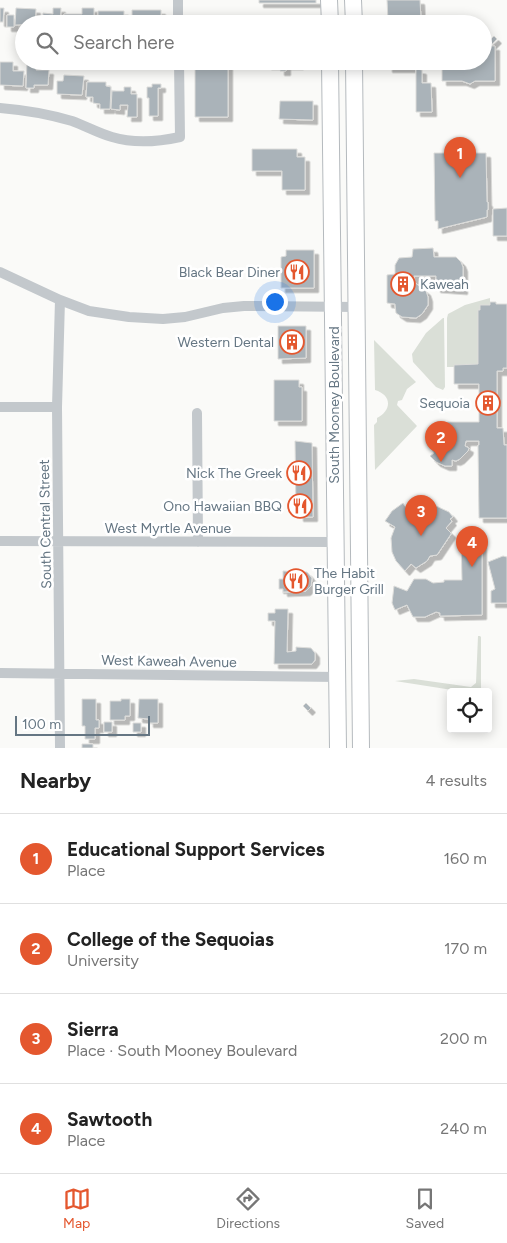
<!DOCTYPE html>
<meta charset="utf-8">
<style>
:root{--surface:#fff;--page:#f6f6f6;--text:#222;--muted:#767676;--line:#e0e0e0;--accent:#e4572e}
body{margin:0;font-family:Figtree,sans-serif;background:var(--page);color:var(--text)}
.controls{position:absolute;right:15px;bottom:15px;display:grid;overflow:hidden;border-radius:5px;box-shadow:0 2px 12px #0003}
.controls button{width:45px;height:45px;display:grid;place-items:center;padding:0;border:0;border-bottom:1px solid var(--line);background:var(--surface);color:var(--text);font:25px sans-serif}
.scale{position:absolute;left:15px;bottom:12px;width:135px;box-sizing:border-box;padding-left:5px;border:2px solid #657683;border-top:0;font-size:14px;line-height:18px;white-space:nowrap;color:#657683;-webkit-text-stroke:4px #fff;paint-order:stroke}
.you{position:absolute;left:274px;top:301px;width:18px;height:18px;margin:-12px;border:4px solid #fff;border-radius:50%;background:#1a73e8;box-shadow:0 0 0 8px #1a73e833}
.badge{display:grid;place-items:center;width:32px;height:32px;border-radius:50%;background:var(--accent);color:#fff;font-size:16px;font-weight:700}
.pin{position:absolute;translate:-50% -41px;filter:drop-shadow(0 1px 2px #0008)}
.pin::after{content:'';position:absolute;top:26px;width:18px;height:15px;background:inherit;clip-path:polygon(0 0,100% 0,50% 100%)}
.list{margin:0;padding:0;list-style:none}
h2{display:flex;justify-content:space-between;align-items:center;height:65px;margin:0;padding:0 20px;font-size:21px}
h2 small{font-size:16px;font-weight:400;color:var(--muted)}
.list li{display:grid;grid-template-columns:32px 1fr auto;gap:15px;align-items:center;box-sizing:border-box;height:90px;padding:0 20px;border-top:1px solid var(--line)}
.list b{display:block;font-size:19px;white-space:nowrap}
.list p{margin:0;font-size:16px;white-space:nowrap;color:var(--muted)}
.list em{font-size:16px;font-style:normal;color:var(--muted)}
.icon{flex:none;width:28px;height:28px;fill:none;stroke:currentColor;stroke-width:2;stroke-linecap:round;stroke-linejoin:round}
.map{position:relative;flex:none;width:507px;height:748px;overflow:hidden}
.search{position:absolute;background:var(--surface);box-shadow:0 2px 12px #0003;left:15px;right:15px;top:15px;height:55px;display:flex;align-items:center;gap:12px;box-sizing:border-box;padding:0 18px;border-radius:28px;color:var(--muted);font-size:19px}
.sheet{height:425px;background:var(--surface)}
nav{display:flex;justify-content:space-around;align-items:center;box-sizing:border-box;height:70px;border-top:1px solid var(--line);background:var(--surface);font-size:14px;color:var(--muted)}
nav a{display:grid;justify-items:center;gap:2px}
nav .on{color:var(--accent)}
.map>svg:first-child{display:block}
.green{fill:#dadfd7}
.building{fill:#aab3b9;stroke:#dcdcda;filter:url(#shadow)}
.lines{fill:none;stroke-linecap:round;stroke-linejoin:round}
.primary-casing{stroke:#b5babe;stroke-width:18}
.minor{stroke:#c3c8cc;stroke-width:10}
.primary{stroke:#fff;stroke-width:16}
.labels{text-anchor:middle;stroke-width:5;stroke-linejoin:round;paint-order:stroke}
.poi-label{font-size:14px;fill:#657683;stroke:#fff;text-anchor:end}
.street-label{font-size:14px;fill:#657683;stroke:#fff}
</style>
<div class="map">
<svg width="507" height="748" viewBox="0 0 507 748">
<defs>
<filter id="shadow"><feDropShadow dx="4.5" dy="4.5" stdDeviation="0" flood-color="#0004"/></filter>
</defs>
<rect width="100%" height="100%" fill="#fafaf8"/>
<path class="green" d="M490,298V305H480V310H478V364L454,365V367H447V318L448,314L465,305Z
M443,318H444L445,387L443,390L436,387L413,362L412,354L426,333Z
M374,340L416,382L407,389L402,400L398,401L397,405L417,426L375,470L374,425L377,422V418C392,410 392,395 375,390Z
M478,636H480L481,637V692H465L395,681L414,679L471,687L476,683Z"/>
<path class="building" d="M259,0H316V3H259Z
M387,0H420L421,21H388Z
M0,8H4L3,22H0Z
M16,8L36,9L35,24L15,25Z
M53,8H61L60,24H42L43,13L53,14Z
M82,8H94V24H64V14H82Z
M132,10H161V24H132Z
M98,11H124V24H98Z
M7,15H14V27H7Z
M194,16H228V24H195Z
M494,36L497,39L490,46H495V81H475L470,84L462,81H442V61H483V46Z
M27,61H36V70H49L48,85H34V88H26Z
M195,61H228V117H195Z
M267,61H299V65H286V71H280V65H267Z
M388,61H411V68H388Z
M0,62H13V71H24L23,86L0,85Z
M416,69L422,70V83H431L432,112H416Z
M64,75L84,76L82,95L57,94V81H63Z
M87,82H106V86L111,87L110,109H100V104L93,103V97H86Z
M152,84H161V88H158V116H149V98H147V87H152Z
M124,87H131V94H137V117H127L128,105H120V110L111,109L112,91H124Z
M280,101H313V120L279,119Z
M252,149H297V157H305V190H282V171H252Z
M434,153H486L487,202H488V210H487V217L438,229V221H435Z
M507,208V236H493V209Z
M433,248L434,257H456L461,262L463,267V290L436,288V276H414V282L426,291L428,297V305L422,314L416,318L402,317L396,313L395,304L387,303V275L395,274V265L399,258L412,257L413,249Z
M286,250H314V288H281V257L286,256Z
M490,302H496V304H507V368H503V371H497V428H503L504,445H507V518H479L478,445H479V441H466L465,446L469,448L468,451L460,459L456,461L452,460V466H445L436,462L430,456L434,453L430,446L431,445L430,435L434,427L439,424L440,426L448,422H479V384H454V365L478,364V310H480V305H490Z
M278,326H306V358L278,359Z
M274,380H299V387H302V421H274Z
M295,441L312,443L313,517H299V512H296Z
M403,503L407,509L424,504L434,505L449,512L453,517L450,519L452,521L446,528L451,533V534L437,555L430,556L427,561L416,568L411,564L405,571L396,561L392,552L391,538L395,527L385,521L392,511Z
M461,535H482V615L440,616V613L436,612L425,617H413L407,605L395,610L392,603L394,586L407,591L414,579H426L433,583L444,582V580H462Z
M503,556L507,557V603H491V591L495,589L488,562Z
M283,571L307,572L312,578L311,586L306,591L283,592V589H279V579H283Z
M275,609H288L287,652L296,651V647L311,648L315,653V660L312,664H274L275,621H268V613H275Z
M82,699H96V720H99V728H95V739H85V726H82Z
M121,699H130V716H125V720H110V701H121Z
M139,699H158V723H149V719L138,718Z
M306,703L311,708L308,711L303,706Z
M104,722H112V732H104Z
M133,723H141V732H133Z
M82,744H93V748H82Z"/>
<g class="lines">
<g class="primary-casing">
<path id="primary" d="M329,0L330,24
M353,0L354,24
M330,61L338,748
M354,61L361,748"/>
</g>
<path class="minor" d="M178,0V24
M0,108C25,110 48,114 72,121C86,126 98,133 112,137C135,144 157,142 180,137L179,61
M0,272L60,300L89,311L129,317L163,319L185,317L223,308L244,306L356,307
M0,407H57
M197,413L198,542
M0,541L335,542
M0,673L337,677
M60,748L57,407L60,300"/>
<use href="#primary" class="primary"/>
</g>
<defs>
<g id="restaurant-ring" transform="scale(1.25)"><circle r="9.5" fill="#fff" stroke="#e4572e" stroke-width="1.5"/><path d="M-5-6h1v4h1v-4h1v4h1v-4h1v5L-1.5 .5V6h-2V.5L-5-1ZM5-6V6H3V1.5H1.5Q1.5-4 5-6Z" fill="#e4572e"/></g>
<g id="building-ring" transform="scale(1.25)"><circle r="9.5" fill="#fff" stroke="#e4572e" stroke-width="1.5"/><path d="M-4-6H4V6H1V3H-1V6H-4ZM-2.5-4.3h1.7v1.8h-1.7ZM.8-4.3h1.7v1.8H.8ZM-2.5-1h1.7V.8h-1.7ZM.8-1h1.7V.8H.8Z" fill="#e4572e"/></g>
</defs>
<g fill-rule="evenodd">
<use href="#restaurant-ring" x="297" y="272"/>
<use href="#building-ring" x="403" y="284"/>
<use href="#building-ring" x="292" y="342"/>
<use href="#building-ring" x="488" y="403"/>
<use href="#restaurant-ring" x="299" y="473"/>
<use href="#restaurant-ring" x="300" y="506"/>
<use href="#restaurant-ring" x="296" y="581"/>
</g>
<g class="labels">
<g class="poi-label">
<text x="280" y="277">Black Bear Diner</text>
<text x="420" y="289" text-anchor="start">Kaweah</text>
<text x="274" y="347">Western Dental</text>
<text x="470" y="408">Sequoia</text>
<text x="282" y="478">Nick The Greek</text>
<text x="282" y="511">Ono Hawaiian BBQ</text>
<text x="314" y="578" text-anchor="start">The Habit<tspan x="314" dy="16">Burger Grill</tspan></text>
</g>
<g class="street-label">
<text transform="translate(334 405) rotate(-90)" y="5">South Mooney Boulevard</text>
<text transform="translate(45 524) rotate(-91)" y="5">South Central Street</text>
<text x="168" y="533">West Myrtle Avenue</text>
<text transform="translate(169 661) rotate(1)" y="5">West Kaweah Avenue</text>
</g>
</g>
</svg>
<div class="controls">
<button><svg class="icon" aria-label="locate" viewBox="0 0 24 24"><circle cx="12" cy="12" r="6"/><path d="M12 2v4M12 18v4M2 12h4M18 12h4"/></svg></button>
</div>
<div class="scale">100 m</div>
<div class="you"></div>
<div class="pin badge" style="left:460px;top:178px">1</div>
<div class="pin badge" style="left:441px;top:462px">2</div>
<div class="pin badge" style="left:421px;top:536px">3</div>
<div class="pin badge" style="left:472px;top:567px">4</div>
<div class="search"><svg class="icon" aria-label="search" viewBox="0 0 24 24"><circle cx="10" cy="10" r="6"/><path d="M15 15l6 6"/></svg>Search here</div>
</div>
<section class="sheet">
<h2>Nearby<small>4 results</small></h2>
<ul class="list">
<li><span class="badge">1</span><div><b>Educational Support Services</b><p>Place</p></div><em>160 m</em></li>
<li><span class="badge">2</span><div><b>College of the Sequoias</b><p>University</p></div><em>170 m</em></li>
<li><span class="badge">3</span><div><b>Sierra</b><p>Place · South Mooney Boulevard</p></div><em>200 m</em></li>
<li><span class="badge">4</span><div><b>Sawtooth</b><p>Place</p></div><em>240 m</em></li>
</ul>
</section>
<nav>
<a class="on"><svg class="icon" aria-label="map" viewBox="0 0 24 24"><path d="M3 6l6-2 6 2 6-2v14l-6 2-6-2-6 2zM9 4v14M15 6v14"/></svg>Map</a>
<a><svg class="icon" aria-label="directions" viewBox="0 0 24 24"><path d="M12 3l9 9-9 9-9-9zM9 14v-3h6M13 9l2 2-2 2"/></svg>Directions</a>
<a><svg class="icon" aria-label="saved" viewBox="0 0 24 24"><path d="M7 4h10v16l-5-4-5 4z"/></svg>Saved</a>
</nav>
